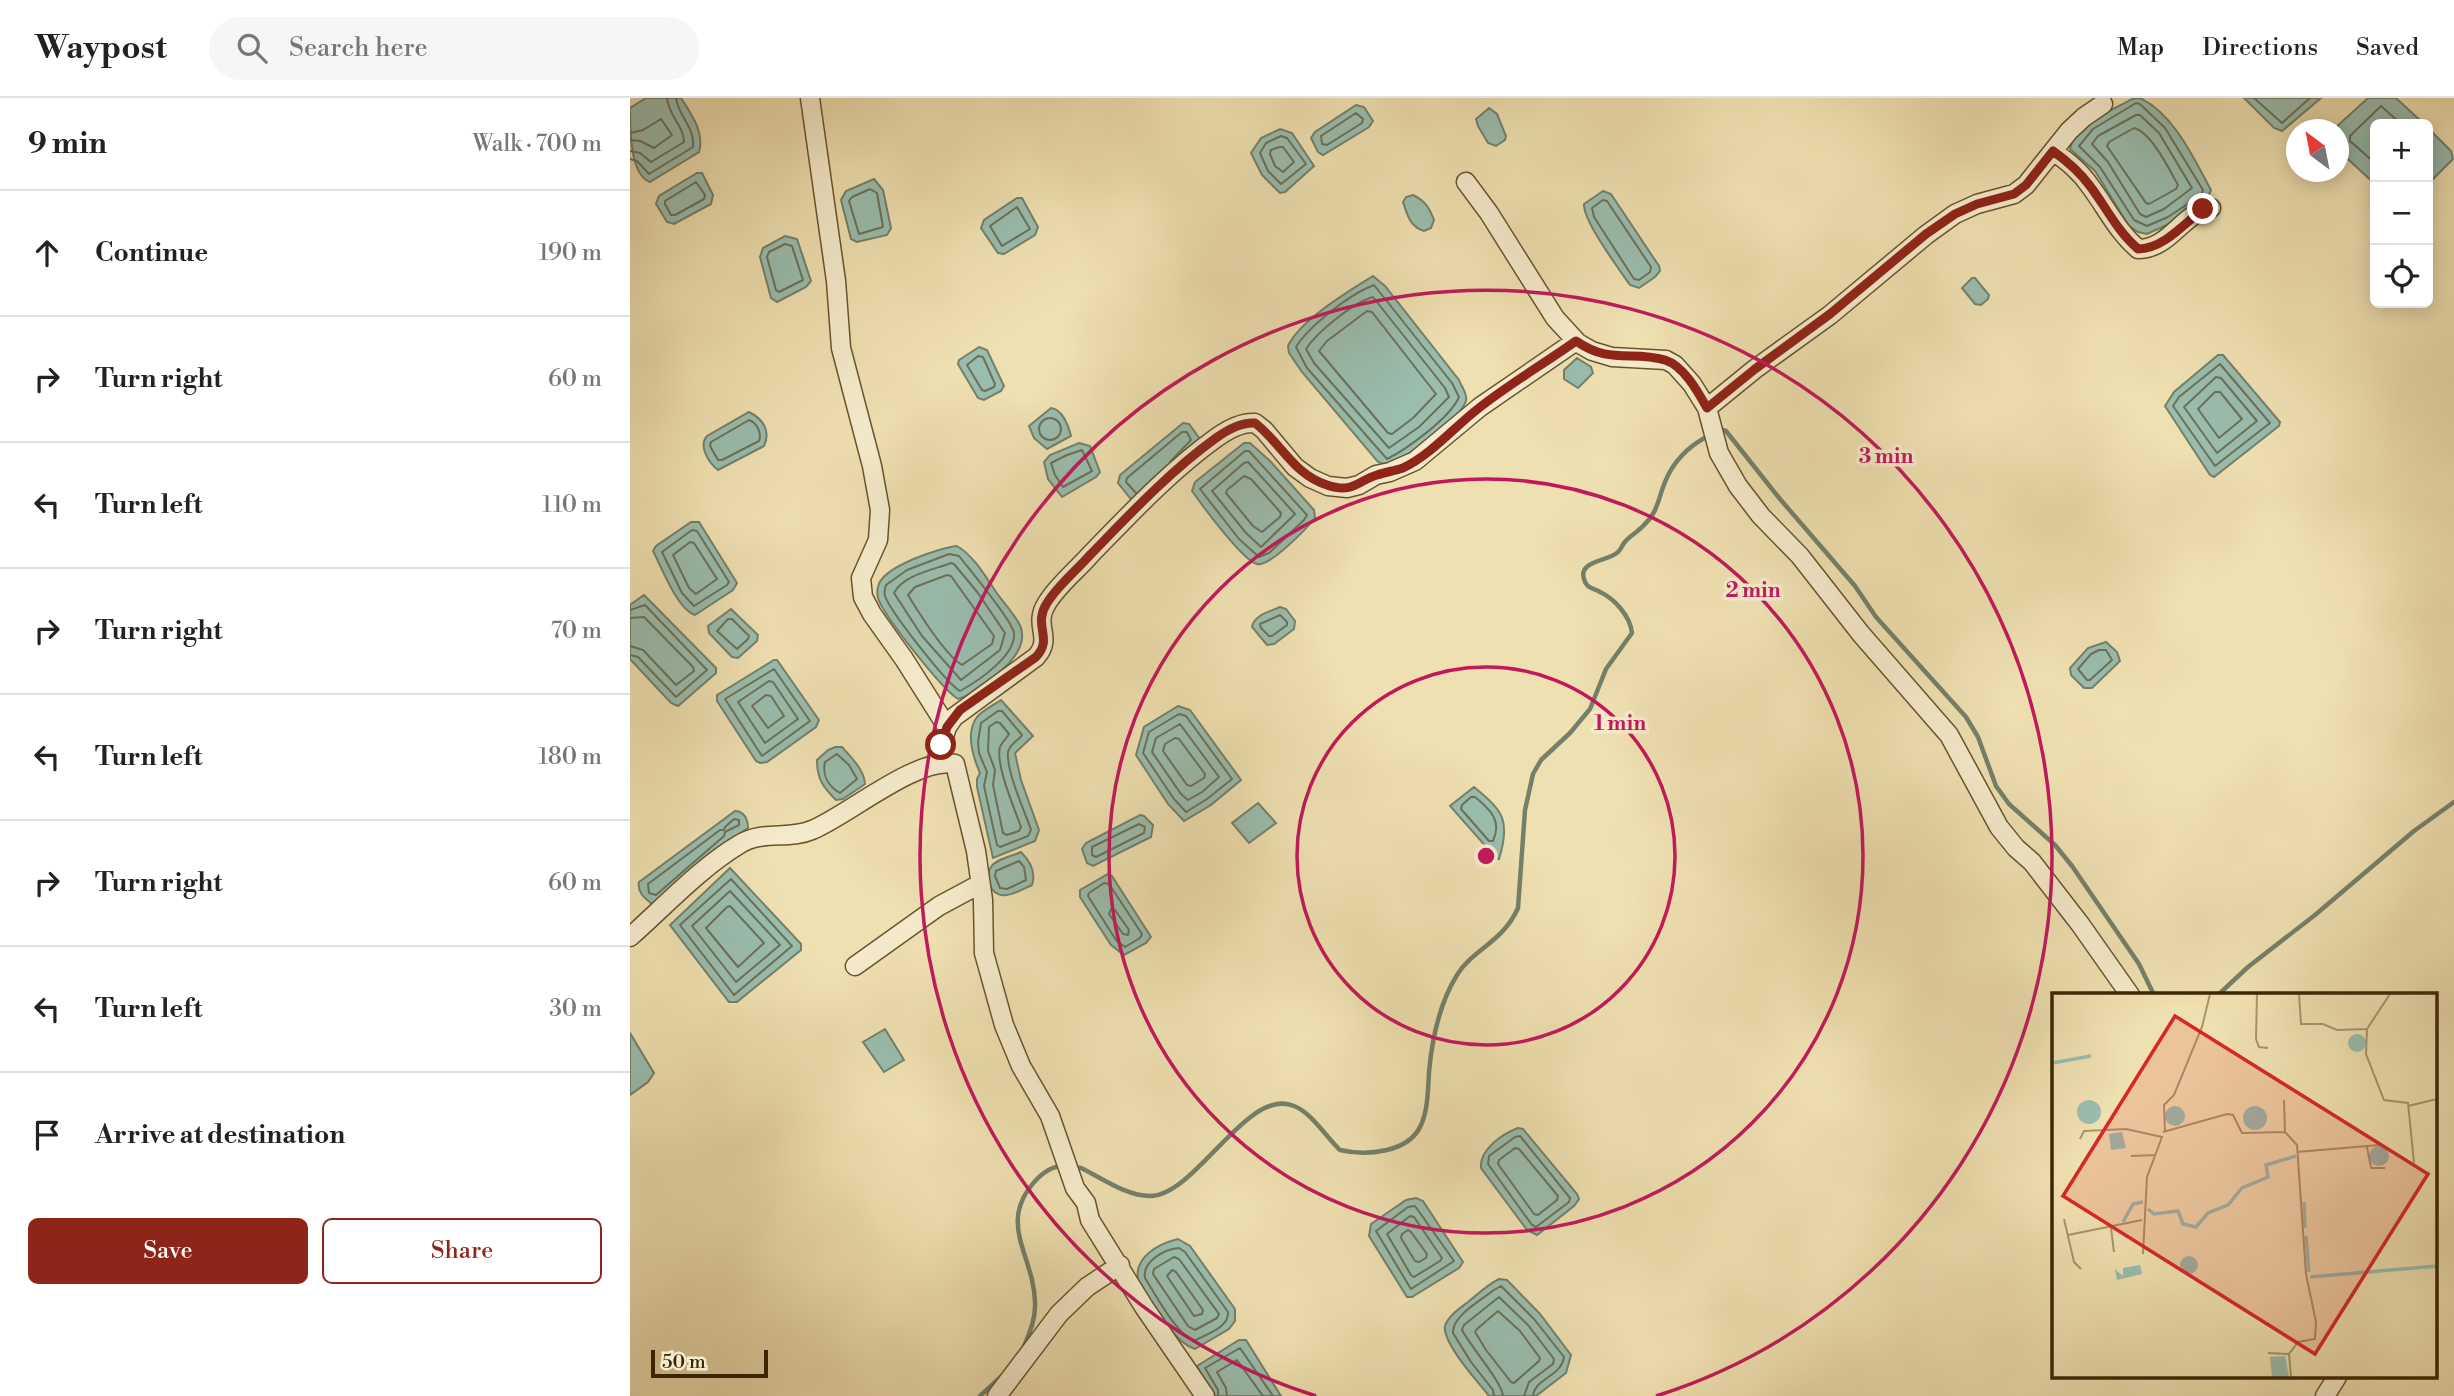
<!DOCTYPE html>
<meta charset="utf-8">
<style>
:root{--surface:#fff;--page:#f6f6f6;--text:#222;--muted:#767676;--line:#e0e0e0;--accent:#8f2418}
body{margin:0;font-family:"Libre Bodoni",serif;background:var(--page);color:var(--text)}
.controls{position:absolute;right:21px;top:21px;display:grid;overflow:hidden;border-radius:10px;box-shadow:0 4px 18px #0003}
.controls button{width:63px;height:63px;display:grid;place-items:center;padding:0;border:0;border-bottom:2px solid var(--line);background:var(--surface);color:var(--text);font:35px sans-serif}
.compass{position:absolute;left:1656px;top:21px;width:63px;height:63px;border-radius:50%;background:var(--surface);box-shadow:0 4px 18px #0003;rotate:328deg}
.scale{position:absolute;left:21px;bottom:18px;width:117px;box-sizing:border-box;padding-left:7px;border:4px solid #3b2503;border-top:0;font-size:19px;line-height:24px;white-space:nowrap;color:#3b2503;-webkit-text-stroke:5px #f5ebcc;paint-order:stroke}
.stop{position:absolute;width:21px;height:21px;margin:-16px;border:5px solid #8f2418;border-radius:50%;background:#fff}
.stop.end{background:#8f2418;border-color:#fff;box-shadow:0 2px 7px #0008}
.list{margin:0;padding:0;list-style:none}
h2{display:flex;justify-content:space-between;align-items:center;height:91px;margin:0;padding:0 28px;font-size:30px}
h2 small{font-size:23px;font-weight:400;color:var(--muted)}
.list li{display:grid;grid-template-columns:46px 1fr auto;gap:21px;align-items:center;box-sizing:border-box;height:126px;padding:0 28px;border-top:2px solid var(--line)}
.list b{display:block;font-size:26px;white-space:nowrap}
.list em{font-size:23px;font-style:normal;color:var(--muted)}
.actions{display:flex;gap:14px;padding:21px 28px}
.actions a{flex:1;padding:16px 0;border:2px solid var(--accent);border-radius:10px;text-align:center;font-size:24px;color:var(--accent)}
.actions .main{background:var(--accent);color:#fff}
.icon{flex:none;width:38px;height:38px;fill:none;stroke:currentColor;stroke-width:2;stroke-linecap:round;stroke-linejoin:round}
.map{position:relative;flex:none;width:1824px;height:1298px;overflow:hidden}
header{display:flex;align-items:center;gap:42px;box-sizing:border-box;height:98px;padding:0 35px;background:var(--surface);border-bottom:2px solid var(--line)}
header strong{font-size:33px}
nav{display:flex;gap:38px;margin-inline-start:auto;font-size:24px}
.search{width:490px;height:63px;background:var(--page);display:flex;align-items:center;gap:18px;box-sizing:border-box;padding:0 24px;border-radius:38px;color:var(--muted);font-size:26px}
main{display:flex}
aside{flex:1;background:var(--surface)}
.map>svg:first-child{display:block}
.water{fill:#9abdae;stroke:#74806a;stroke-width:2}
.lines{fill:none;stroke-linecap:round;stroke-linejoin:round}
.shore{stroke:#6a7158;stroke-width:2}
.stream{stroke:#74806a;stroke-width:4.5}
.street-casing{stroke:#68542e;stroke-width:21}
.street{stroke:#f5ebcc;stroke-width:18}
.route{stroke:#8f2418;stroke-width:9}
.ring{fill:none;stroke:#c2185b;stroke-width:3.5}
.inset-river{fill:none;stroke:#9abdae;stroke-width:3.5}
.inset-road{fill:none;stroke:#a7956b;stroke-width:2}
.view{fill:#d62828;fill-opacity:0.15;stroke:#d62828;stroke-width:3.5}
.inset-edge{fill:none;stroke:#3b2503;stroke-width:3.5}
.centre{fill:#c2185b;stroke:#f5ebcc;stroke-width:3.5}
.ring-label{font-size:21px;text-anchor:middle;font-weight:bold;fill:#c2185b;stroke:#f5ebcc;stroke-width:7;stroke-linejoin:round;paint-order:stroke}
</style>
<header>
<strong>Waypost</strong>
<div class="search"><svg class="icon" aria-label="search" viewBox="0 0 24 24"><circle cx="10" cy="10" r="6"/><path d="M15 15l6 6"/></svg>Search here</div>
<nav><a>Map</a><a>Directions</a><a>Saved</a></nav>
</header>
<main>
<aside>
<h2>9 min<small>Walk · 700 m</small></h2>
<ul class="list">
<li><svg class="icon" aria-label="ahead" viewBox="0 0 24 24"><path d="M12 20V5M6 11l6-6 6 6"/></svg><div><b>Continue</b></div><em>190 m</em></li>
<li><svg class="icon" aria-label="right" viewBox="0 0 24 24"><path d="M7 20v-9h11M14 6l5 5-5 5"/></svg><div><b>Turn right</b></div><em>60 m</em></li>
<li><svg class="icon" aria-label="left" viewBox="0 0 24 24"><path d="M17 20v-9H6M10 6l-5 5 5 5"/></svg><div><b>Turn left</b></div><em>110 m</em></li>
<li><svg class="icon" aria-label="right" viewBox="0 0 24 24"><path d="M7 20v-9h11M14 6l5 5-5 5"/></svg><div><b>Turn right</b></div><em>70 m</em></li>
<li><svg class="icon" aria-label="left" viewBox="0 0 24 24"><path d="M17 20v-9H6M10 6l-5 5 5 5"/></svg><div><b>Turn left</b></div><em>180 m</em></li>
<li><svg class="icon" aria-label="right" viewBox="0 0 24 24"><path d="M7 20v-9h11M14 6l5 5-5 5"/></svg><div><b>Turn right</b></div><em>60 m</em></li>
<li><svg class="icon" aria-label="left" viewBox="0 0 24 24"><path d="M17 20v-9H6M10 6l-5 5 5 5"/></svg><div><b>Turn left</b></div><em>30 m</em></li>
<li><svg class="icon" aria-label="arrive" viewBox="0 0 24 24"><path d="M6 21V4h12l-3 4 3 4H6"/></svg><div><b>Arrive at destination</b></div></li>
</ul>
<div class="actions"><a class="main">Save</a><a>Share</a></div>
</aside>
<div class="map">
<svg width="1824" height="1298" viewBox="0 0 1824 1298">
<rect width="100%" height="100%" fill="#efe0b1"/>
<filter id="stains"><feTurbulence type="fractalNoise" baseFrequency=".00286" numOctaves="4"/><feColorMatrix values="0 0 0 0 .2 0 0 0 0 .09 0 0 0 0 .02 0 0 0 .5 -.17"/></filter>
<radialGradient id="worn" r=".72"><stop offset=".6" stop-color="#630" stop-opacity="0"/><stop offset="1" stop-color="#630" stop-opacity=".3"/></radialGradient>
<path class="water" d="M16,0H51C61,16 75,34 69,54L20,84C0,77 0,32 0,10Z
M1510,0C1544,16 1564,61 1581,92L1577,101L1541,125L1517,136L1508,134L1499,128L1465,73L1440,51C1446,25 1481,13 1502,1Z
M1614,0H1691L1652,33L1644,30Z
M1738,0H1766L1794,26H1745V86L1709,53L1708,32L1704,31Z
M726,7L734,9L743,23L739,29L693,57L688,54L681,40L685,34Z
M859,10L867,16L876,38L875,42L866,48L858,45L848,28L846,21Z
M1798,30L1821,53L1823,61L1798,86Z
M650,31L662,35L684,68L655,94L650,95L632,77L621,55L631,40Z
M67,75H72L83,97L81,106L44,126L37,124L26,106L29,98Z
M244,81L253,92L261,130L257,137L227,144L221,141L211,102L216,93Z
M973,93L981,96L1029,168L1030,173L1025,179L1009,190L1000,187C989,171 953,123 954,106Z
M783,97C795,103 799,109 804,122L801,130L794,133C780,129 777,116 773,104L776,99Z
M387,100H392L408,129L405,137L374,156L368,155L351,130L354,122Z
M155,138L167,141L181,183L176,189L147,204L141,200L130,159L133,150Z
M743,178L755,188L829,282C831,288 838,296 836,303C830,322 776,358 759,368L748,364L672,274L659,255L658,248C670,222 719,193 743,178Z
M1342,180H1345L1359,197L1358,201L1351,207L1345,206L1332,190Z
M349,249L357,252L374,288L371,293L354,302L348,300L328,266L329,262Z
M1588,257H1593L1650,324L1649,328L1584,379L1580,377L1535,308L1544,294Z
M947,260L961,269L963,275L948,290L934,281V272Z
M421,310C432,311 439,328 441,338L417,351L404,340L399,328Z
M119,314C133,321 141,333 134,348L88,372C79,365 68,348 77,338Z
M553,325L559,326L570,341L504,402L500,400L488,385L490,377Z
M449,345L460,348L470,374L466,379L432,399L418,381L414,364L420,357Z
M614,345H620L640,363L684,412L685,420C677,430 640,469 627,466C613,463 572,407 562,393L565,384Z
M61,424H69L107,485L103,492L65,517C47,511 32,470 23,453L26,448Z
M327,448C343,457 356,479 366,494C372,503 388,520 391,530C400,560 355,584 336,598L328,601C312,591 253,517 248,500C247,496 247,493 248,489C251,469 309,450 327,448Z
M14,497L86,570V575L48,608L41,605L0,561V507Z
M650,509L656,511L665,523L664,531L644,546L637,547L622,529C624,517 639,514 650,509Z
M101,511L128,537L127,543L108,560L102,559L79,535L78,528Z
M1476,544L1487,554L1490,563L1462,590H1454L1441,577L1440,570L1458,550Z
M144,562H147L189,622L186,629L137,664L130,665L126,663L87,603V597Z
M371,602L403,638L385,655L391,682L409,732L405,743L363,760L347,689V681L350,675C343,659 335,635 347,619C353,612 364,607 371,602Z
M548,608L560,612L611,682L581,707L554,723L538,706L506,657L514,629Z
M205,649H212C222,660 234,672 235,686L213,701L206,702C193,689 187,681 187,662L198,652Z
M844,689C873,713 881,722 869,761L866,760L820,708Z
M628,705L646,725L619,745L602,725Z
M105,713C114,713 118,721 118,730L100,742L26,806H22C15,800 7,795 9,784Z
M510,717L514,718L523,727L521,739L463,768L457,765L452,751L456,745Z
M391,754C400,763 406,775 402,787C387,794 367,807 359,785C358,780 357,774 361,769C366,761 382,758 391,754Z
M100,770L171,846V852L107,904H99L40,827Z
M478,776L482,778L521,839L516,845L494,857L481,847L450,799V792Z
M255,931L274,962L254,974L233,944Z
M0,935L24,975L18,984L0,997Z
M888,1030L893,1031L947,1096L949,1101L944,1108L907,1137L897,1132L851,1070C849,1052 872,1036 888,1030Z
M786,1100L793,1103L833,1164L829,1170L782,1199H777L739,1138L741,1126L776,1102Z
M548,1141L560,1148L605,1211V1223L599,1231L565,1251C541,1243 521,1203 508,1182C504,1159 528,1146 548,1141Z
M869,1181L877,1182L910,1216L941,1257L936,1275L906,1298H859C849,1285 812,1245 815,1228C818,1218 830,1210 838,1204C848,1196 857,1187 869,1181Z
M609,1242H616L651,1298H583L567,1268Z"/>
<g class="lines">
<path class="shore" d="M1624,0L1652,25L1680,0
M1506,5L1510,6L1535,30L1573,92L1571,97L1538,119L1517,128L1504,122L1470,69L1449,48L1463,31Z
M726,15L733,21L732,25L697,47L692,46L691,38Z
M1506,17H1510L1529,35L1562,90L1534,111L1516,119L1510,116L1478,64L1462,46L1468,38Z
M1504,30C1521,34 1539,71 1548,87L1546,91L1519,106L1516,105L1477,48L1479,44Z
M0,35L13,32L31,21L42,37L24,50L10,43L0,42
M651,38L657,40L676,66L651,86L638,73L630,55L636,45Z
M649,49H653L664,64L653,74L645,68L640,56L641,52Z
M0,53L10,55L21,64L54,44C54,28 38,17 37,0
M0,61L7,63L19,76L63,49C65,29 48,18 46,0
M1745,65L1720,43V38L1751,8L1771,26
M66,84L75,97L74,101L45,117H41L35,106V103Z
M240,91L247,95L253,129L229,136L219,103L222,99Z
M973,102L977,103L1021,169L1020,174L1009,182L1004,181L964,119L962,110Z
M387,109L400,131L372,148L360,128Z
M155,146L162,148L173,182L149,194L146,192L137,159L139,154Z
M744,187L822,285L829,299C820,320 777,351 757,361L677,270L666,249C679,228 720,196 744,187Z
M743,199L815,290L819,299L789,329L759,350L684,265L676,251C687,234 724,204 743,199Z
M737,213L742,214L806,296L783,320L762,336L758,335L689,253L697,243Z
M348,258L353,259L365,286L364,289L355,293L352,292L337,267Z
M1590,266L1640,325L1585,368L1543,308L1549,299Z
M1586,279L1591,280L1627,323L1587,355L1554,309Z
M1585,294H1590L1612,321L1589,340L1568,311Z
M409 331a11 11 0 1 1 22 0a11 11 0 1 1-22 0Z
M119,322C127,325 132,335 129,343L92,362H88L80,348L81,344Z
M452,352L462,373L433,389L425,377L421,365L437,357Z
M615,353H619L677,417L674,422L639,455L629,459L609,441L570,391Z
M618,364L665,416L631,449L616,435L582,393L614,365Z
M614,378L621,381L651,415L650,419L632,434L623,428L596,395L597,392Z
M506,395L496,384L497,380L552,334H557L561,342L540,364
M62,432L67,433L99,484L97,487L64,508L52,495L32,454Z
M60,444L64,445L87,481L66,496L59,490L43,457Z
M319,456L329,458C339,471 382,522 384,535C386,558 348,583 330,593C316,585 260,513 255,498C254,495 255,490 256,487L277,472Z
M321,465L324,466L348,495L375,535L370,552L331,582L292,538L264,495C273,477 303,472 321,465Z
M317,477L321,478L364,538L362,546L332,567C315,557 289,515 278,497L285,489Z
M0,512L15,507L77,572L46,599L8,559L0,557
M650,517L657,524V527L642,538H639L631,530L630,526Z
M0,520L14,519L63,569L64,573L46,587L13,552L0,548
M98,521H102L119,538L118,541L107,551L87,533Z
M1469,552H1476L1482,562L1460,582H1457L1448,571L1461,556Z
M144,571L180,623L132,658L95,601Z
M139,583L143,584L168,621L135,645L108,604Z
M136,597L141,598L154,618L138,630L122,608Z
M368,613H372L392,637C389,642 379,647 378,654C376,673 395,714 401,732L398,738L370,749L367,747L354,688L357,674L349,655L348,644L351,625Z
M549,616L556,618L602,681L577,701L556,714L544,701L513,655L519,634Z
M366,624L370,625L379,636C377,640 372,644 370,649C365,666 385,712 391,729L389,733L377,737L373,735L363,687L365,672L358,653L359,629Z
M550,626L589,679L572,694L558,702L551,696L522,654L526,640Z
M545,640L549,641L575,676L574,680L561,688L557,687L533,653L535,646Z
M207,656L219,667L227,681L210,695C198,688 192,677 195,664Z
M841,699H845C861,712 872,723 863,743H859L831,711L832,707Z
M104,721L109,722V727L95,734L94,738L26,797L19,795L18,786L90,732H94L95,729Z
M509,726L515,729L514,735L466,759L462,757V749Z
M389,763L394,769L396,782L377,791L370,790L365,778L366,773Z
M101,781L162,848L104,897L50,827Z
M474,785L479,786L512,836L510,840L495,849L486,842L458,798L459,795Z
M100,793L150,847L106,884L62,828Z
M100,808L134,845L108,869L76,830L97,809Z
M481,811L485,812L499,832L498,837L493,836L479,816Z
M890,1038L940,1100L939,1104L906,1129L902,1127L858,1066L859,1058L885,1039Z
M885,1050L889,1051L928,1098L927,1102L908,1117L904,1116L868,1066L869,1062Z
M785,1108L824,1163L781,1191L746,1133L778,1109Z
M780,1118L784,1119L812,1160L810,1163L784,1179L781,1177L757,1136Z
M778,1132L781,1134L797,1156L796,1160L789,1164L785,1163L771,1140L772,1136Z
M549,1150L555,1154L598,1214C599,1230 576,1236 564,1243C547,1237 525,1196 515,1180C512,1164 534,1151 549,1150Z
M544,1159L549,1161L589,1216L587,1220L565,1232L558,1228L523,1176L524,1171Z
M542,1172L546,1174L573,1212L572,1216L564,1218L537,1178Z
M868,1213L890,1233L910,1260L909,1263L884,1285L881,1284L856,1252L845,1234L847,1231Z
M588,1298V1292L575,1270L610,1250L643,1298
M597,1298L596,1290L587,1274L607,1262L633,1298
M864,1298L863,1292L841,1264L823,1235C822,1218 851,1202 864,1192L871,1188L904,1221L934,1259C931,1279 905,1280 903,1298
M873,1298C872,1284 841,1249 832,1232L834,1227L869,1199L898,1227L924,1261L923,1266L899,1284L894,1298"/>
<path class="stream" d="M1089,331L1096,333L1150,401L1225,488L1246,519L1336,619L1348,639L1366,688L1379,706L1425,747L1442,768L1509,866L1524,897
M1588,897L1618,869L1685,817L1784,733L1824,704
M443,1069L451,1070C472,1080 496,1098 520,1098C566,1098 617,988 664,1008C682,1015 696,1039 710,1052C736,1058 779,1055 791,1027C798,1012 798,991 799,974C802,941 809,906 827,877C843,851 873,844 888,810L895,712L903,676L911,662L940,635L960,611L976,571L1002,535C1000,518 985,501 970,494C963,490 956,490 954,481C948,462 980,463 988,454C991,451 992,448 994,445C999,438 1008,434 1014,427C1028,414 1028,401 1035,384C1043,364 1059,348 1078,338
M393,1251C399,1236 406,1221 405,1204C404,1157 366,1125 406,1082C414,1074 422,1068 434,1068
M350,1298L373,1277"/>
<g class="street-casing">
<path id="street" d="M180,0L206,183L211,250L242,368L250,412L248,442L231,480L233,499L242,516L274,561L317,629
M1423,53C1437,63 1450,73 1460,88C1476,109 1487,133 1508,151C1540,151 1553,114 1581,110
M836,84L859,115L925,220L948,245L962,253L982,259L1036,262L1045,267L1062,286L1077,310L1089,355L1108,388L1131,418L1170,458L1231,536L1319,637L1369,729L1386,750L1402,764L1450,826L1500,897
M1077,310L1125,271L1200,217L1296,137L1325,116L1347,106L1384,96L1396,87L1439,33L1454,19L1473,6
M306,666L317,629L324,619L406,559C424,539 402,528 417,505C428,487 446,473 460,457C499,417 540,373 586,340C597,332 611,324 625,325L634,332L665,369L680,380L698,388L717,390L729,387L746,377L760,374L785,363L850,309L946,243
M0,839C34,809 71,769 110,746C132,732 159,742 182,732C217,718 287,658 325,666L346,753L353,802L354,855L374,927L391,968L420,1018L445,1090L456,1105L460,1122L514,1209L575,1298
M225,868L309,808L350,786
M367,1298L429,1216L457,1189L490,1167
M1695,1298L1707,1279"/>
</g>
<use href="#street" class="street"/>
</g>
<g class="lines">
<path class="route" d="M311,647L317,629L330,612L406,559C424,540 402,528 417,505C428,487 446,473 460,457C499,417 540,373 586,340C597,332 611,324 625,325C651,345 664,377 697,387C723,396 727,383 747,377C756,374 764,373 773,370C802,356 823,330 849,310C878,287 915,265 946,243C980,267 1002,252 1035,262C1054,268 1068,294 1077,310L1125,271L1200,216L1296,136L1325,116L1347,106L1384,96L1396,87L1423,53C1437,63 1449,73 1460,88C1476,109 1487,133 1508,151C1533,151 1554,126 1573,111"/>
</g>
<g class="ring">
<circle cx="856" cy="758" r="189"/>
<circle cx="856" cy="758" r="377"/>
<path d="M686 1298A566 566 0 1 1 1026 1298"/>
</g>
<g transform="translate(1422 895)">
<rect width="385" height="385" fill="#efe0b1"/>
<path d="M296 50a9 9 0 1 1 18 0a9 9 0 1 1-18 0ZM25 119a12 12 0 1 1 24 0a12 12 0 1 1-24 0ZM113 123a10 10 0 1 1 20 0a10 10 0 1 1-20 0ZM191 125a12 12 0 1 1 24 0a12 12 0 1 1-24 0ZM70,139L74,155L59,157L57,141ZM317 163a10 10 0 1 1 20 0a10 10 0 1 1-20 0ZM128 272a9 9 0 1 1 18 0a9 9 0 1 1-18 0ZM88,272L90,281L65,287L63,276L71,283V275ZM233,363L237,384H220L218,364Z" fill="#9abdae"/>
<path class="inset-river" d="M0,70L39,63M252,209L253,235M96,216L102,221L126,218L131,231L144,234L156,220L176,212L190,195L216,184L214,172L244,163M71,229L81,211L91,209M254,243L257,279M258,284L385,273"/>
<path class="inset-road" d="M205,1L204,46L207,54L216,55M247,1L249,31H271L285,37L315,36M338,1L315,36L314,61L332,107L356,110L362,170M232,107L233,139L245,152L254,281L264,329L263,346L246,349L237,361L239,384M356,113L385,106M113,138L112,112L122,102L150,34L158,1M111,139L175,121L181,122L190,140L233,139M28,146L32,138L74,136L110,144L95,184L91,261M315,154L319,175H333M245,159L327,152M79,163L104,162M12,226L22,269L29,276M59,235L62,259M16,242L90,227M216,360L237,361"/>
<path class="view" d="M123,23L376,181L263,361L11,203Z"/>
<rect width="385" height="385" class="inset-edge"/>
</g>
<circle cx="856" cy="758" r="10" class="centre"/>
<g class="ring-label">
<text x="1256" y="365">3 min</text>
<text x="1123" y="499">2 min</text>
<text x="990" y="632">1 min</text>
</g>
<rect width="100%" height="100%" filter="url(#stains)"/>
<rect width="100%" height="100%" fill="url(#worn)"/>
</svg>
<div class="controls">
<button>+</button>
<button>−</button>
<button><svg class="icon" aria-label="locate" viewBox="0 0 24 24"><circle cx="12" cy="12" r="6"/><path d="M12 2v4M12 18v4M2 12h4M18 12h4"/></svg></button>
</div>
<svg class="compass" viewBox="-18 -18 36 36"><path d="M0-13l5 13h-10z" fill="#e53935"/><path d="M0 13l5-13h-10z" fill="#767676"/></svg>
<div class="scale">50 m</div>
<div class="stop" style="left:311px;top:647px"></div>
<div class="stop end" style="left:1573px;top:111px"></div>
</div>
</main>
